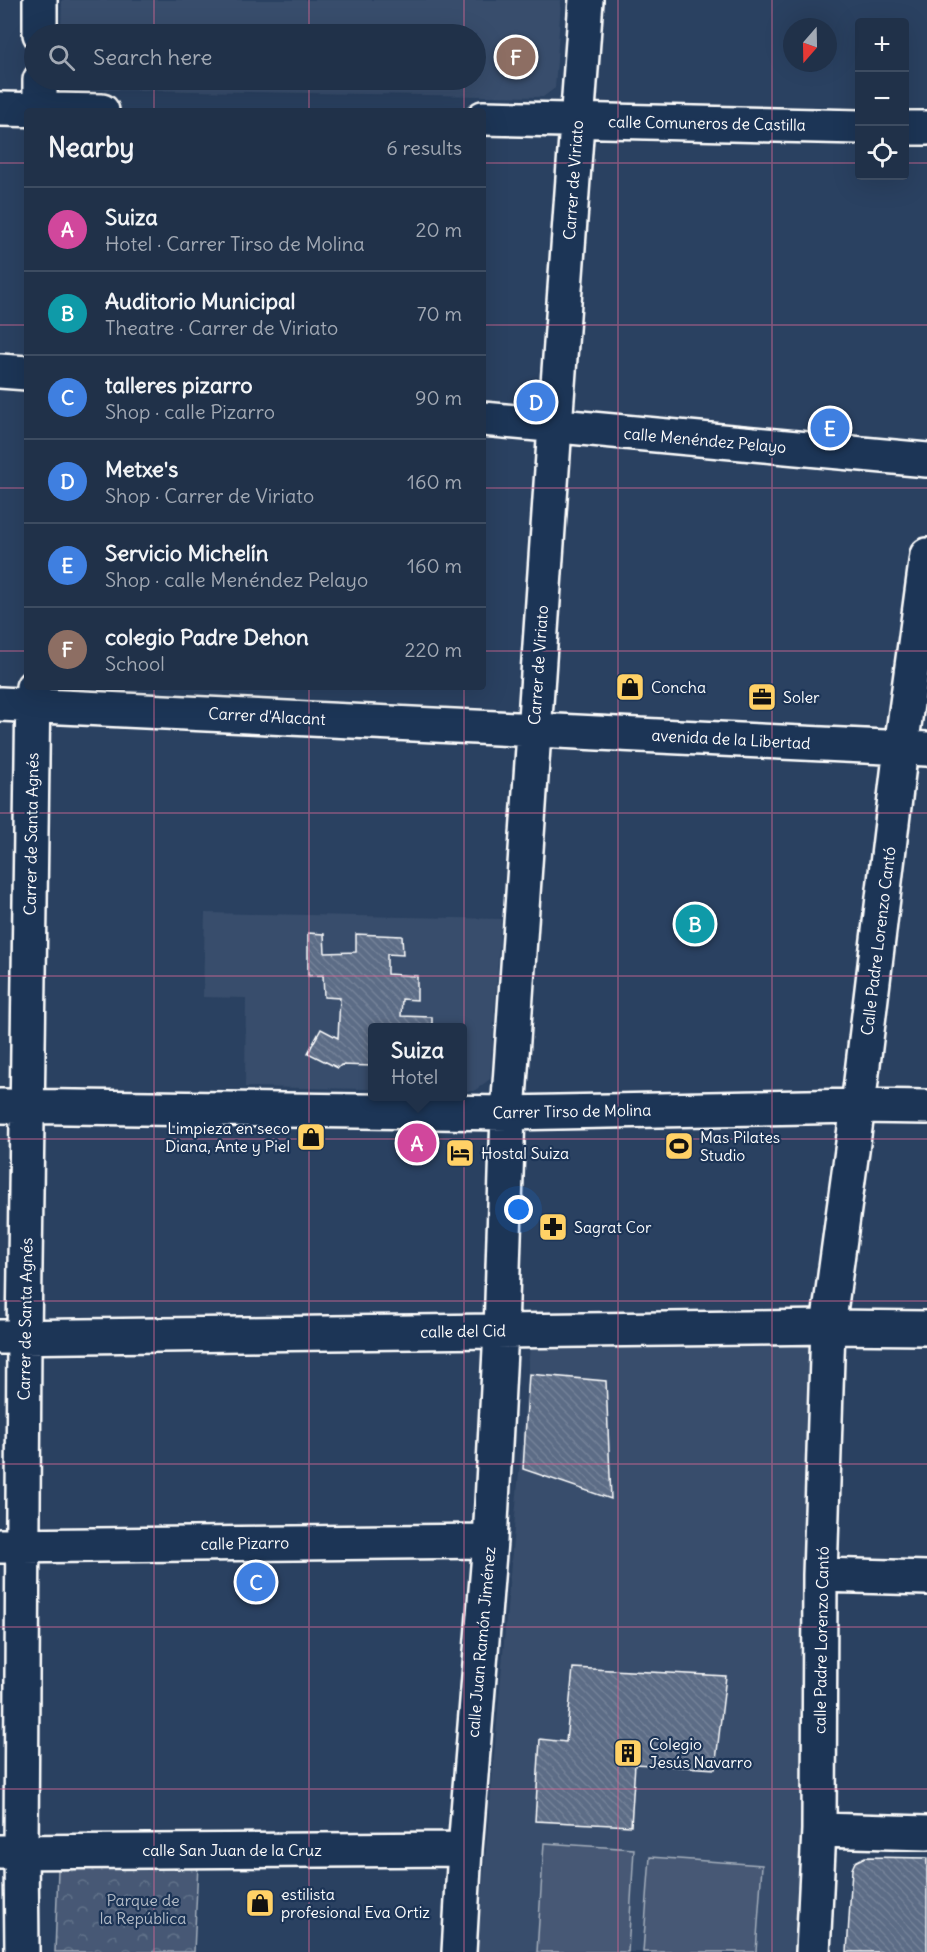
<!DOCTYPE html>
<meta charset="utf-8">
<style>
:root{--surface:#203149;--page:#2d3d53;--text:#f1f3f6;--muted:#a2a9b4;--line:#3d4c61;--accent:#95b2f1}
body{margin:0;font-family:Delius,sans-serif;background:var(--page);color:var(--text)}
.controls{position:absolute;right:18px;top:18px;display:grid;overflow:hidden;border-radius:6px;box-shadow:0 6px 24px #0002}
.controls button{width:54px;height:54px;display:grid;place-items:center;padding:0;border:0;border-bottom:2px solid var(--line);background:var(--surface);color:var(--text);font:30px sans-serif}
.compass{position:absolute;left:783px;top:18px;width:54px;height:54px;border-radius:50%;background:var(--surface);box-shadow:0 6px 24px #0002;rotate:200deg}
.you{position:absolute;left:519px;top:1210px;width:21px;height:21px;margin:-15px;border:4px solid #fff;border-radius:50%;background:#1a73e8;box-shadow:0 0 0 9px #1a73e833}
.badge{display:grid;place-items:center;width:39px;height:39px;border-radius:50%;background:var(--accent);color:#fff;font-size:20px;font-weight:700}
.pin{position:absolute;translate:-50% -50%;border:3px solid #fff;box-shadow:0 2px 6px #0006}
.popup{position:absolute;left:368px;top:1023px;width:99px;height:78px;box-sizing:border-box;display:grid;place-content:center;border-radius:6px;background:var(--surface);filter:drop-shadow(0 2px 4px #0005);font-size:20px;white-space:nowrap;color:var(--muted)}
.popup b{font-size:22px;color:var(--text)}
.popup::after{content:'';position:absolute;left:50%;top:100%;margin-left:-12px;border:12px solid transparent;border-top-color:var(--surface)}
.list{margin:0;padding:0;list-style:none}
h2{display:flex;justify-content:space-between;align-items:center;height:78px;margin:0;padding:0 24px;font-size:26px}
h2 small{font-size:20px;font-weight:400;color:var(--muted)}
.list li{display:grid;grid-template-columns:39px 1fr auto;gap:18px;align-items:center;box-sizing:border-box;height:84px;padding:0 24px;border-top:2px solid var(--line)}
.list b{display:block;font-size:22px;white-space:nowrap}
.list p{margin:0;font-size:20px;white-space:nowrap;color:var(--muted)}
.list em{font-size:20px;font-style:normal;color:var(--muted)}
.icon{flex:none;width:33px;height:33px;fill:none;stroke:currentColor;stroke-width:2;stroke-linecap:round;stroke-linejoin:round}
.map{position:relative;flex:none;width:927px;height:1952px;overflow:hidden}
.search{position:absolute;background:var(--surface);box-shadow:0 6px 24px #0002;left:24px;top:24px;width:462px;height:66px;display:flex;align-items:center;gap:15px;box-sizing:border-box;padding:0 21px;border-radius:33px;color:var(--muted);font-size:22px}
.panel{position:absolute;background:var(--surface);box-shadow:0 6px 24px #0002;left:24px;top:108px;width:462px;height:582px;border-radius:6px}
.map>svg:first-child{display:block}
.built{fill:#394e6c}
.grass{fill:#465975;stroke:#a2acba;stroke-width:1.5}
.park{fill:url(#park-crowns);stroke:#a2acba;stroke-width:1.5}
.building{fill:url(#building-back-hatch);stroke:#fff;stroke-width:1.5}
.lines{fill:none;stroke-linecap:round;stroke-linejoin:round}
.minor-casing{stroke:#fff;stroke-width:38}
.minor{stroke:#1d3557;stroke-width:33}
.grid{fill:none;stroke:#d76994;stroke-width:1.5;stroke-opacity:0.55}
.labels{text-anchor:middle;stroke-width:4.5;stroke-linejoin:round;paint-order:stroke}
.street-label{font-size:16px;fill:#fff;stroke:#1d3557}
.poi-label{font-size:16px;fill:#fff;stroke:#1d3557;text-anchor:start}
.park-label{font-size:16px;fill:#b5bdc8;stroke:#1d3557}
</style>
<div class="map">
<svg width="927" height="1952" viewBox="0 0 927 1952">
<defs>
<pattern id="park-crowns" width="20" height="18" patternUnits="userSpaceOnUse" patternTransform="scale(1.5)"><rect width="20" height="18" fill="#465975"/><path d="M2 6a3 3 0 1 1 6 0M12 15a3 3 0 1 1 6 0" fill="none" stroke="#62728a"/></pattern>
<pattern id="building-back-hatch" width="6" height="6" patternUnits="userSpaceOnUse" patternTransform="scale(1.5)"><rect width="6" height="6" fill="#5b6c86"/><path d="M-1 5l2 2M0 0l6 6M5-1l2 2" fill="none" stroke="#748298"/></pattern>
</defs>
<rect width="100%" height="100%" fill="#2a4161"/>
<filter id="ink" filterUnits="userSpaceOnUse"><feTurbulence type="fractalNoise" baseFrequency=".0167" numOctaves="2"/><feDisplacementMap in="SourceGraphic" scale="12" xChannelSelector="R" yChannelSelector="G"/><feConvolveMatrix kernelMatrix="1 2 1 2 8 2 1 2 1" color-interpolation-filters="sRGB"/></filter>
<g filter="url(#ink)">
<path class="built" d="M62,0H561L555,88L543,97L77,89L66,80H476V34H61Z
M205,913L501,919L490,1079L474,1091H462V1028H372V1089L245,1087L246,998L203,997Z
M818,1342L799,1952H477L530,1346Z"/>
<path class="grass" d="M544,1843L634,1849L628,1952H537Z
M650,1857L762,1865L756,1952H643Z"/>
<path class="park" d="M198,1864L194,1952H55L58,1870Z"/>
<path class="building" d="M308,933L324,934L325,953L356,952V934L402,936L403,955L387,954V974L417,976V1000L402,999L401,1016L432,1017V1028H372V1066L341,1065L338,1068L308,1053L321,1029L338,1038L340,998L324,997L323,975L308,976Z
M529,1374L606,1381L611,1499L523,1469Z
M573,1668L726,1676L715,1769L635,1764L631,1826L535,1821L540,1739L566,1742Z
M865,1857L927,1858V1952H847L852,1869L855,1862Z"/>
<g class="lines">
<g class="minor-casing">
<path id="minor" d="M40,34V0
M0,109L102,111
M40,111V80
M483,118L860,127
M904,128H927
M0,371L27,373
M483,419L927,460
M0,704L927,749
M0,1106L508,1113L858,1106L927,1107
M0,1337L828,1327L927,1328
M0,1546L490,1541
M820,1575L927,1578
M819,1830L927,1833
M0,1852L465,1849
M22,1952L21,1851L24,1337L33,687
M459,1952L465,1849L490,1541L501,1331L508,1113L555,426L586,0
M813,1952L819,1830L820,1575L828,1327L858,1106L901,748L927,555"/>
</g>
<use href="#minor" class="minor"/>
</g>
</g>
<path class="grid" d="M154,0V34M309,0V34M464,0V34M618,0V1952M772,0V1952M154,80V111M309,80V111M464,80V111M0,163H27M483,163H860M904,163H927M0,325H27M483,325H927M0,488H27M483,488H927M0,651H27M483,651H927M154,687V1952M309,687V1952M464,687V1952M0,813H927M0,976H927M0,1139H927M0,1301H927M0,1464H927M0,1627H927M0,1789H927"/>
<defs>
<g id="shop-square" transform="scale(1.5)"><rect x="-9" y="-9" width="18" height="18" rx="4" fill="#ffd166" stroke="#1d3557"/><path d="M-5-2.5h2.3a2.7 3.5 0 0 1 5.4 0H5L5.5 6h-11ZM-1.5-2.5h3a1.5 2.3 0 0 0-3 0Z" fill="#111"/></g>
<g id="office-square" transform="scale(1.5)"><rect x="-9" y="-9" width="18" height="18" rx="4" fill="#ffd166" stroke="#1d3557"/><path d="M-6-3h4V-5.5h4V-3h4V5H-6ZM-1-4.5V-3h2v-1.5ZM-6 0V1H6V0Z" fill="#111"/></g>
<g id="stadium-square" transform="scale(1.5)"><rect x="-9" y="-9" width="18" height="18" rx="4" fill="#ffd166" stroke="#1d3557"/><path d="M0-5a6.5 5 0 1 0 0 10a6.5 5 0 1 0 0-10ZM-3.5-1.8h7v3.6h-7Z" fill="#111"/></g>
<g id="hotel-square" transform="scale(1.5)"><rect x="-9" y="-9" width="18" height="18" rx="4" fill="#ffd166" stroke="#1d3557"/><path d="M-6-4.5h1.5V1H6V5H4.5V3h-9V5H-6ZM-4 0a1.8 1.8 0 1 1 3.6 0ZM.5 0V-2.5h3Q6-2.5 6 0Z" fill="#111"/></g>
<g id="pharmacy-square" transform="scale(1.5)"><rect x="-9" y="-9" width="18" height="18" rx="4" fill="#ffd166" stroke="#1d3557"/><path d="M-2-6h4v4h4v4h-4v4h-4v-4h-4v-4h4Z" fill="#111"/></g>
<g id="building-square" transform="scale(1.5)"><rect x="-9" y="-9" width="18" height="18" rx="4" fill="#ffd166" stroke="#1d3557"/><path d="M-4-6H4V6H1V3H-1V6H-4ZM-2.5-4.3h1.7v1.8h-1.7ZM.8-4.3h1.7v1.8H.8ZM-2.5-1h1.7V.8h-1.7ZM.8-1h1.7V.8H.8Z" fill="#111"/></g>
</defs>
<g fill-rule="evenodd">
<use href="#shop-square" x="630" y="687"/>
<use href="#office-square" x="762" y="697"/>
<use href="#shop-square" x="311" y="1137"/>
<use href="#stadium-square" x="679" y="1146"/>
<use href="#hotel-square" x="460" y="1153"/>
<use href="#pharmacy-square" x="553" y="1227"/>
<use href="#building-square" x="628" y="1753"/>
<use href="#shop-square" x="260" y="1903"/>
</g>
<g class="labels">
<g class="street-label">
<text transform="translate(707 123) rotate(1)" y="6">calle Comuneros de Castilla</text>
<text transform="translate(573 180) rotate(-86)" y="6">Carrer de Viriato</text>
<text transform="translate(705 440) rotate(5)" y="6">calle Menéndez Pelayo</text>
<text transform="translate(538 665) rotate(-86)" y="6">Carrer de Viriato</text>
<text transform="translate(267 716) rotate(3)" y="6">Carrer d'Alacant</text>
<text transform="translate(731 739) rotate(3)" y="6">avenida de la Libertad</text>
<text transform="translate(31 834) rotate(-89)" y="6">Carrer de Santa Agnés</text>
<text transform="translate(878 941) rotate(-83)" y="6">Calle Padre Lorenzo Cantó</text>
<text transform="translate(572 1111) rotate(-1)" y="6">Carrer Tirso de Molina</text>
<text transform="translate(25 1319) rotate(-89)" y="6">Carrer de Santa Agnés</text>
<text transform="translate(463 1331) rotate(-1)" y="6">calle del Cid</text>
<text transform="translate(245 1543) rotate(-1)" y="6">calle Pizarro</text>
<text transform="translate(821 1640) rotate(-89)" y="6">calle Padre Lorenzo Cantó</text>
<text transform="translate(481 1642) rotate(-85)" y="6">calle Juan Ramón Jiménez</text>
<text x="232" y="1856">calle San Juan de la Cruz</text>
</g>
<g class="poi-label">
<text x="651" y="693">Concha</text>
<text x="783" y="703">Soler</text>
<text x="290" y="1134" text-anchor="end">Limpieza en seco<tspan x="290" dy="18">Diana, Ante y Piel</tspan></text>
<text x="700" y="1143">Mas Pilates<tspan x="700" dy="18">Studio</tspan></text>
<text x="481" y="1159">Hostal Suiza</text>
<text x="574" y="1233">Sagrat Cor</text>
<text x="649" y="1750">Colegio<tspan x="649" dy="18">Jesús Navarro</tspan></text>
<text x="281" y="1900">estilista<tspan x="281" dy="18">profesional Eva Ortiz</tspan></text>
</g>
<g class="park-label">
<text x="143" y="1906">Parque de<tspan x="143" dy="18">la República</tspan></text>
</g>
</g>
</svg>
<div class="controls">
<button>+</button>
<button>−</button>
<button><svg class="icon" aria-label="locate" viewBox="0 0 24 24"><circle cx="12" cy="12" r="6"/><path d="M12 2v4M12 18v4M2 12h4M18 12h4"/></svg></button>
</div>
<svg class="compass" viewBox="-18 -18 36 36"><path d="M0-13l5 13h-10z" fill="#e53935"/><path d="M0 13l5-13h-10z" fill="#a2a9b4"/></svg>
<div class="you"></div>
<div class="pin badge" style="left:417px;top:1143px;background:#d1479c">A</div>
<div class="popup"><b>Suiza</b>Hotel</div>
<div class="pin badge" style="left:695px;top:924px;background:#0f9aa8">B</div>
<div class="pin badge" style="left:256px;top:1582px;background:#3f7fe0">C</div>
<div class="pin badge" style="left:536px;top:402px;background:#3f7fe0">D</div>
<div class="pin badge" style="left:830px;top:428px;background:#3f7fe0">E</div>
<div class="pin badge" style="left:516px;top:57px;background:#8d6e63">F</div>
<div class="search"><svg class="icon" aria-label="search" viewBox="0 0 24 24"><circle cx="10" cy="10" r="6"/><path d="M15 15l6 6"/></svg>Search here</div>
<section class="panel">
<h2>Nearby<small>6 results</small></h2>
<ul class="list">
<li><span class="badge" style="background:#d1479c">A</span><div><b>Suiza</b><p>Hotel · Carrer Tirso de Molina</p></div><em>20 m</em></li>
<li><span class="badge" style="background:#0f9aa8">B</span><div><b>Auditorio Municipal</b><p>Theatre · Carrer de Viriato</p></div><em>70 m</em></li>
<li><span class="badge" style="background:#3f7fe0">C</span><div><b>talleres pizarro</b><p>Shop · calle Pizarro</p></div><em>90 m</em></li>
<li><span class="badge" style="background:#3f7fe0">D</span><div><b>Metxe's</b><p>Shop · Carrer de Viriato</p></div><em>160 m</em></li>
<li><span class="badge" style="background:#3f7fe0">E</span><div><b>Servicio Michelín</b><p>Shop · calle Menéndez Pelayo</p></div><em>160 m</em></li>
<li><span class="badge" style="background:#8d6e63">F</span><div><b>colegio Padre Dehon</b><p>School</p></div><em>220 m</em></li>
</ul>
</section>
</div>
